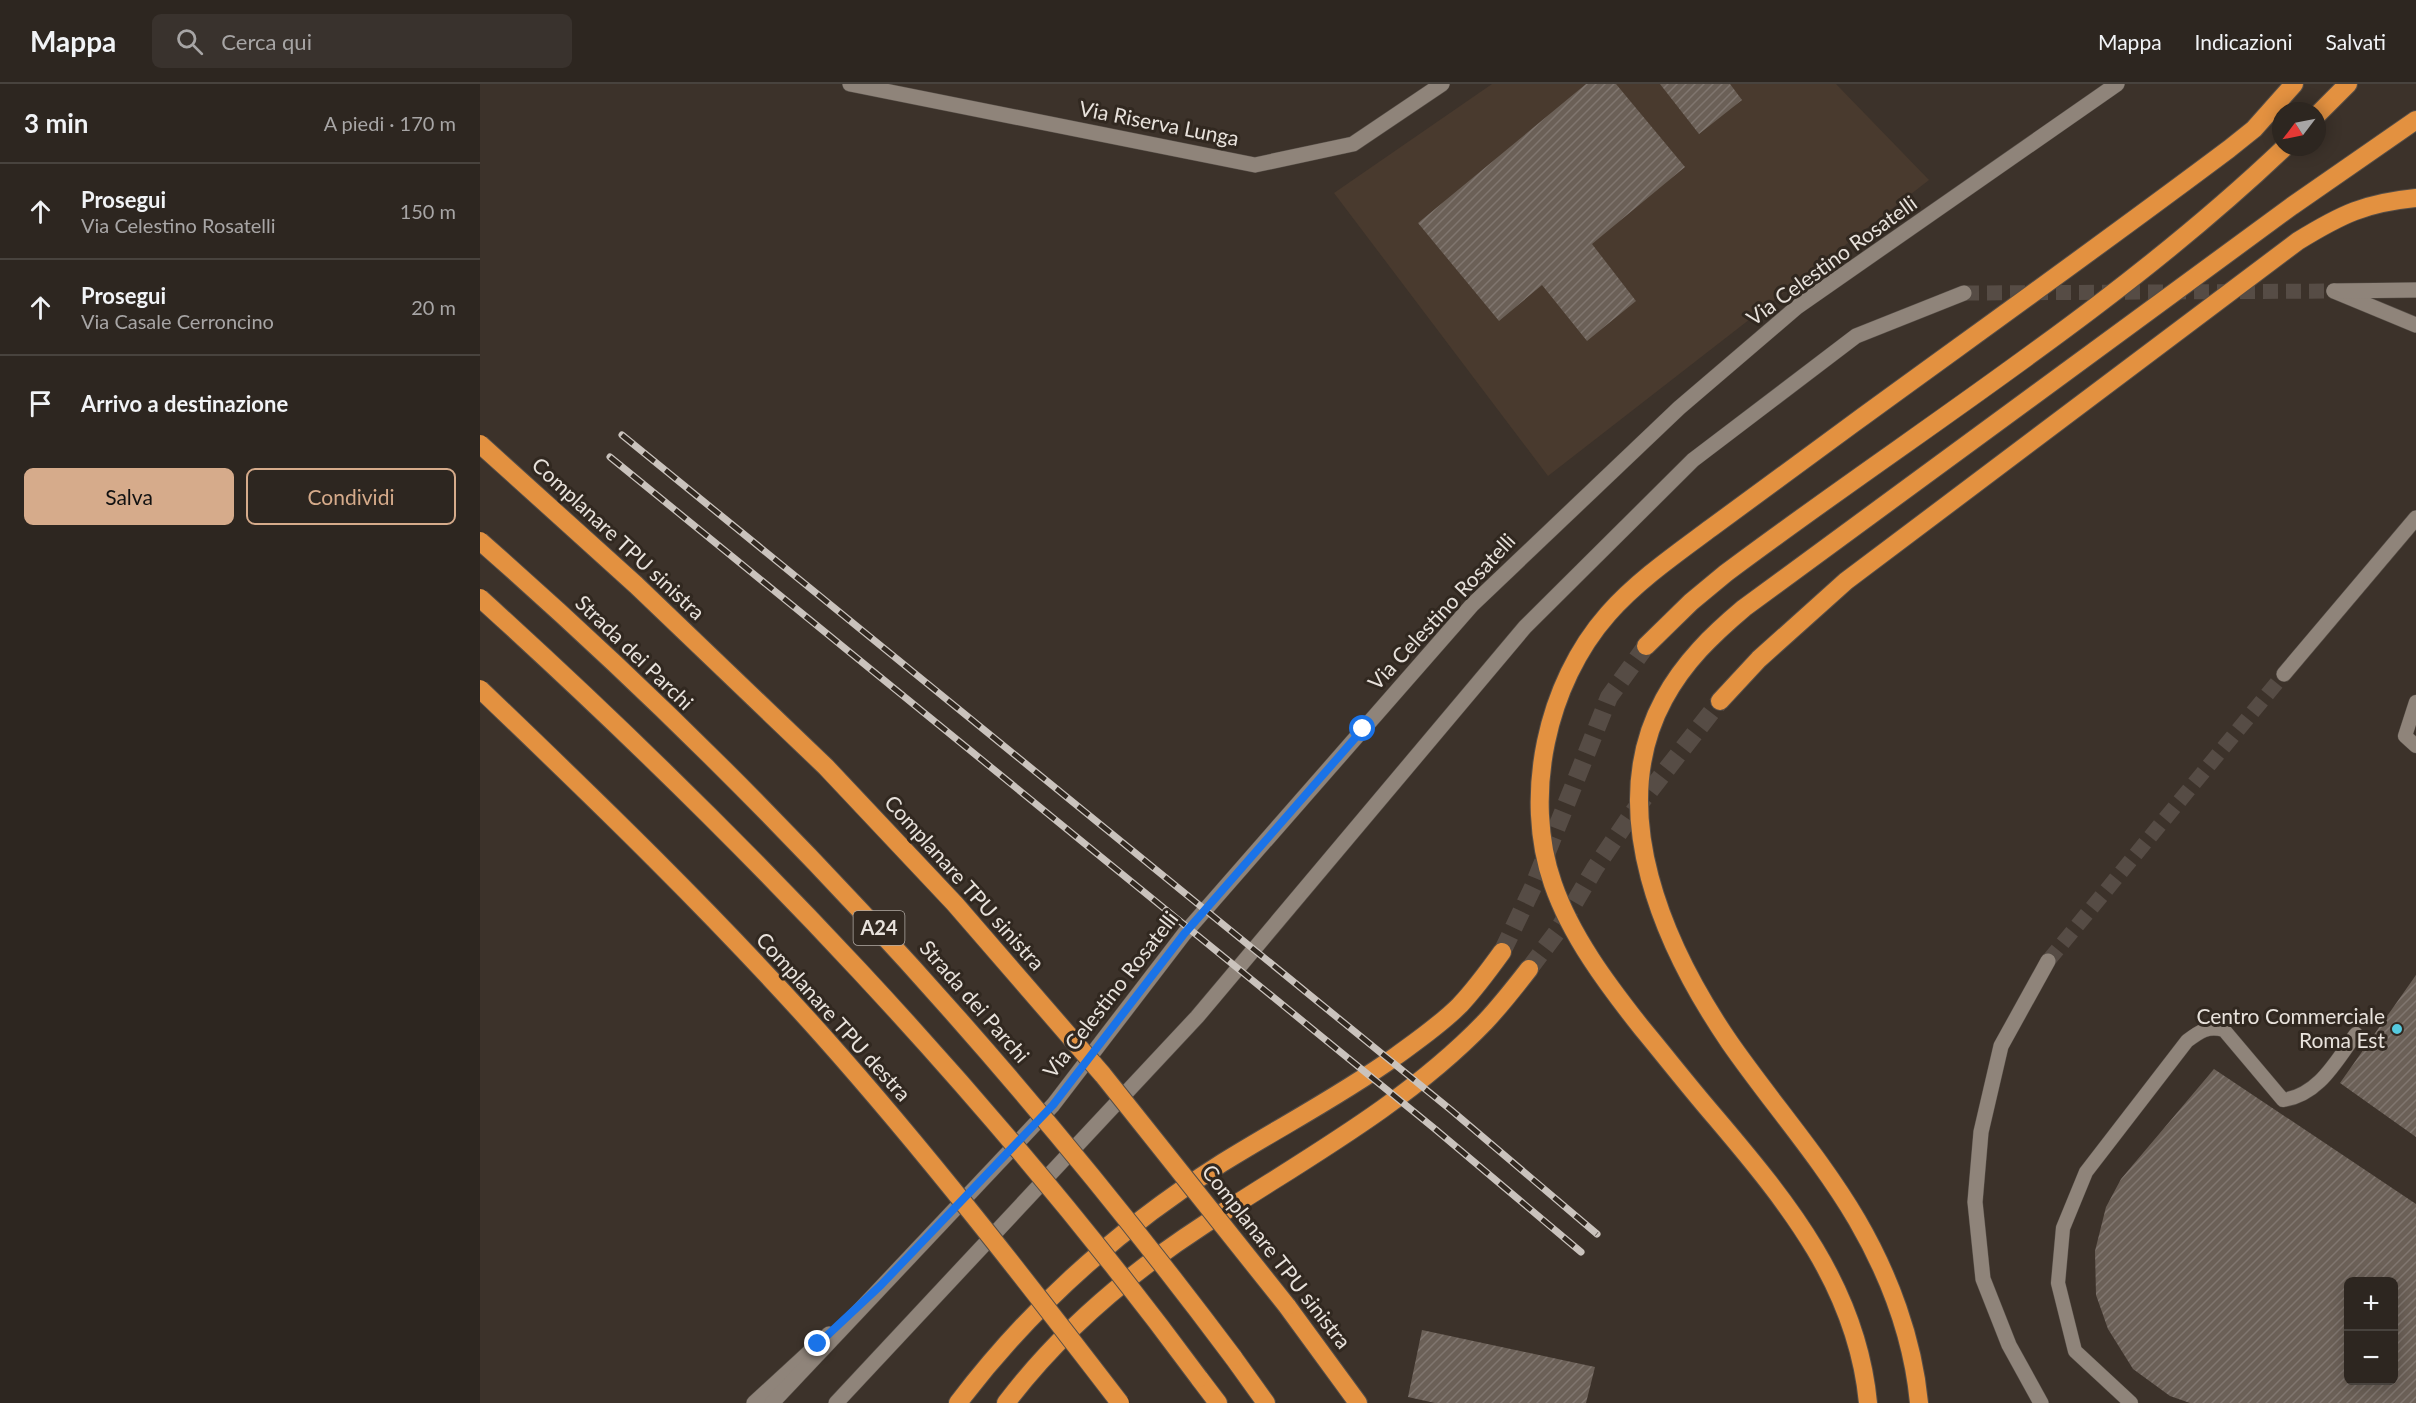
<!DOCTYPE html>
<html lang="it">
<meta charset="utf-8">
<style>
:root{--surface:#2d2620;--page:#39322d;--text:#f1f3f6;--muted:#a7a5a5;--line:#48433e;--accent:#d6ab8b}
body{margin:0;font-family:Lato,sans-serif;background:var(--page);color:var(--text)}
.controls{position:absolute;right:18px;bottom:18px;display:grid;overflow:hidden;border-radius:9px;box-shadow:0 3px 15px #0003}
.controls button{width:54px;height:54px;display:grid;place-items:center;padding:0;border:0;border-bottom:2px solid var(--line);background:var(--surface);color:var(--text);font:30px sans-serif}
.compass{position:absolute;left:1792px;top:18px;width:54px;height:54px;border-radius:50%;background:var(--surface);box-shadow:0 3px 15px #0003;rotate:238deg}
.stop{position:absolute;width:18px;height:18px;margin:-14px;border:4px solid #1a73e8;border-radius:50%;background:#fff}
.stop.end{background:#1a73e8;border-color:#fff;box-shadow:0 2px 6px #0008}
.list{margin:0;padding:0;list-style:none}
h2{display:flex;justify-content:space-between;align-items:center;height:78px;margin:0;padding:0 24px;font-size:26px}
h2 small{font-size:20px;font-weight:400;color:var(--muted)}
.list li{display:grid;grid-template-columns:39px 1fr auto;gap:18px;align-items:center;box-sizing:border-box;height:96px;padding:0 24px;border-top:2px solid var(--line)}
.list b{display:block;font-size:22px;white-space:nowrap}
.list p{margin:0;font-size:20px;white-space:nowrap;color:var(--muted)}
.list em{font-size:20px;font-style:normal;color:var(--muted)}
.actions{display:flex;gap:12px;padding:18px 24px}
.actions a{flex:1;padding:14px 0;border:2px solid var(--accent);border-radius:9px;text-align:center;font-size:21px;color:var(--accent)}
.actions .main{background:var(--accent);color:#111}
.icon{flex:none;width:33px;height:33px;fill:none;stroke:currentColor;stroke-width:2;stroke-linecap:round;stroke-linejoin:round}
.map{position:relative;flex:none;width:1936px;height:1319px;overflow:hidden}
header{display:flex;align-items:center;gap:36px;box-sizing:border-box;height:84px;padding:0 30px;background:var(--surface);border-bottom:2px solid var(--line)}
header strong{font-size:28px}
nav{display:flex;gap:33px;margin-inline-start:auto;font-size:21px}
.search{width:420px;height:54px;background:var(--page);display:flex;align-items:center;gap:15px;box-sizing:border-box;padding:0 21px;border-radius:9px;color:var(--muted);font-size:22px}
main{display:flex}
aside{flex:1;background:var(--surface)}
.map>svg:first-child{display:block}
.built{fill:#493a2e}
.building{fill:url(#building-hatch);fill-rule:evenodd}
.lines{fill:none;stroke-linecap:round;stroke-linejoin:round}
.street-tunnel{stroke:#564c45;stroke-width:15;stroke-dasharray:15 8;stroke-linecap:butt}
.secondary-tunnel{stroke:#564c45;stroke-width:15;stroke-dasharray:15 8;stroke-linecap:butt}
.highway-tunnel{stroke:#564c45;stroke-width:18;stroke-dasharray:18 9;stroke-linecap:butt}
.lane-casing{stroke:#564e47;stroke-width:15}
.street-casing{stroke:#564e47;stroke-width:16}
.secondary-casing{stroke:#564e47;stroke-width:16}
.highway-casing{stroke:#564e47;stroke-width:20}
.lane{stroke:#8f847a;stroke-width:14}
.street{stroke:#8f847a;stroke-width:15}
.secondary{stroke:#8f847a;stroke-width:15}
.highway{stroke:#e39140;stroke-width:18}
.rail-casing{stroke:#cac3bd;stroke-width:7}
.rail{stroke:#312820;stroke-width:4.5;stroke-dasharray:14;stroke-linecap:butt}
.highway-bridge-casing{stroke:#564e47;stroke-width:20;stroke-linecap:butt}
.highway-bridge{stroke:#e39140;stroke-width:18}
.route{stroke:#1a73e8;stroke-width:8}
.poi-dot{fill:#55cadf;stroke:#312820;stroke-width:2}
.labels{text-anchor:middle;stroke-width:6;stroke-linejoin:round;paint-order:stroke}
.shield{fill:#312820;stroke:#b1aaa4;stroke-width:1.5}
.shield-label{font-size:20px;font-weight:bold;fill:#e8e2dc}
.street-label{font-size:21px;fill:#e8e2dc;stroke:#312820}
.poi-label{font-size:21px;fill:#e8e2dc;stroke:#312820;text-anchor:end}
</style>
<header>
<strong>Mappa</strong>
<div class="search"><svg class="icon" aria-label="search" viewBox="0 0 24 24"><circle cx="10" cy="10" r="6"/><path d="M15 15l6 6"/></svg>Cerca qui</div>
<nav><a>Mappa</a><a>Indicazioni</a><a>Salvati</a></nav>
</header>
<main>
<aside>
<h2>3 min<small>A piedi · 170 m</small></h2>
<ul class="list">
<li><svg class="icon" aria-label="ahead" viewBox="0 0 24 24"><path d="M12 20V5M6 11l6-6 6 6"/></svg><div><b>Prosegui</b><p>Via Celestino Rosatelli</p></div><em>150 m</em></li>
<li><svg class="icon" aria-label="ahead" viewBox="0 0 24 24"><path d="M12 20V5M6 11l6-6 6 6"/></svg><div><b>Prosegui</b><p>Via Casale Cerroncino</p></div><em>20 m</em></li>
<li><svg class="icon" aria-label="arrive" viewBox="0 0 24 24"><path d="M6 21V4h12l-3 4 3 4H6"/></svg><div><b>Arrivo a destinazione</b></div></li>
</ul>
<div class="actions"><a class="main">Salva</a><a>Condividi</a></div>
</aside>
<div class="map">
<svg width="1936" height="1319" viewBox="0 0 1936 1319">
<defs>
<pattern id="building-hatch" width="6" height="6" patternUnits="userSpaceOnUse" patternTransform="scale(1.5)"><rect width="6" height="6" fill="#6b6057"/><path d="M-1 1l2-2M0 6l6-6M5 7l2-2" fill="none" stroke="#80766f"/></pattern>
</defs>
<rect width="100%" height="100%" fill="#3c322a"/>
<path class="built" d="M1012,0H1356L1449,96L1068,392L854,109Z"/>
<path class="building" d="M1106,0H1136L1205,83L1112,160L1156,217L1107,257L1062,201L1019,237L938,139Z
M1180,0H1250L1262,16L1219,50Z
M1936,891V1053L1860,999Z
M1734,985L1936,1120V1319H1710L1690,1312L1653,1285L1628,1245L1616,1211L1615,1167L1626,1123L1641,1095ZM1868,1198H1914V1296H1868Z
M942,1246L1115,1283L1106,1319H955L928,1313Z"/>
<g class="lines">
<path class="street-tunnel" d="M1568,877L1804,590"/>
<path class="secondary-tunnel" d="M1484,209L1854,207"/>
<path class="highway-tunnel" d="M1022,868L1053,803L1129,613L1166,562
M1049,885L1077,848L1115,784L1154,727L1240,617"/>
<g class="lane-casing">
<path id="lane" d="M1936,618L1925,652L1936,662
M1651,1319L1595,1267L1578,1199L1583,1144L1606,1088L1707,957C1719,948 1728,941 1744,946L1803,1016C1839,1011 1856,977 1876,950"/>
</g>
<g class="street-casing">
<path id="street" d="M370,0L775,81L873,60L962,0
M1854,207L1936,241
M1804,590L1936,434
M274,1319L349,1250
M1561,1319L1529,1261L1503,1195L1495,1118L1501,1048L1521,962L1568,877"/>
</g>
<g class="secondary-casing">
<path id="secondary" d="M1854,207L1936,206
M292,1319L573,1021L704,850L992,521L1199,324L1317,223L1637,0
M356,1319L717,933L1045,543L1213,376L1376,252L1484,209"/>
</g>
<g class="highway-casing">
<path id="highway" d="M1837,31L1868,0
M1166,562L1211,518L1246,489C1433,349 1635,225 1805,63
M1240,617L1279,575L1366,497L1818,157C1862,130 1885,119 1936,114
M807,1222L878,1319
M753,1273L786,1319
M719,1294L738,1319
M478,1319C550,1224 641,1143 742,1079C800,1043 860,1012 916,972C938,956 960,941 980,921C995,905 1009,886 1022,868
M526,1319C579,1249 651,1188 725,1140C821,1077 925,1021 1005,938C1021,921 1035,903 1049,885
M1388,1319C1377,1203 1308,1119 1236,1034C1210,1004 1186,973 1161,943C1127,900 1091,852 1073,800C1042,712 1067,599 1128,530C1157,497 1196,470 1231,444C1279,409 1326,374 1374,339C1499,248 1625,158 1749,65L1774,45L1814,0
M1439,1319C1433,1255 1409,1191 1377,1136C1340,1073 1291,1018 1250,959C1185,864 1123,727 1184,615C1204,578 1232,551 1264,524L1812,122L1936,36"/>
</g>
<use href="#lane" class="lane"/>
<use href="#street" class="street"/>
<use href="#secondary" class="secondary"/>
<use href="#highway" class="highway"/>
<g class="rail-casing">
<path id="rail" d="M142,351L971,1026L1117,1150
M130,373L955,1045L1101,1168"/>
</g>
<use href="#rail" class="rail"/>
<g class="highway-bridge-casing">
<path id="highway-bridge" d="M0,360L156,501L346,683L475,820L623,991L807,1222
M0,457C279,702 530,975 753,1273
M0,514C262,752 508,1008 719,1294
M0,605C117,717 234,830 342,951C447,1069 544,1194 640,1319"/>
</g>
<use href="#highway-bridge" class="highway-bridge"/>
</g>
<g class="lines">
<path class="route" d="M338,1260L401,1201L573,1021L704,850L883,645"/>
</g>
<circle class="poi-dot" cx="1917" cy="945" r="6"/>
<g class="labels">
<rect class="shield" x="373.5" y="827" width="51" height="34" rx="4.5"/>
<g class="shield-label">
<text x="399" y="851">A24</text>
</g>
<g class="street-label">
<text transform="translate(679 40) rotate(11)" y="7">Via Riserva Lunga</text>
<text transform="translate(1352 177) rotate(-36)" y="7">Via Celestino Rosatelli</text>
<text transform="translate(138 455) rotate(43)" y="7">Complanare TPU sinistra</text>
<text transform="translate(962 528) rotate(-47)" y="7">Via Celestino Rosatelli</text>
<text transform="translate(154 569) rotate(44)" y="7">Strada dei Parchi</text>
<text transform="translate(484 799) rotate(48)" y="7">Complanare TPU sinistra</text>
<text transform="translate(631 911) rotate(-52)" y="7">Via Celestino Rosatelli</text>
<text transform="translate(494 918) rotate(49)" y="7">Strada dei Parchi</text>
<text transform="translate(353 933) rotate(48)" y="7">Complanare TPU destra</text>
<text transform="translate(796 1173) rotate(52)" y="7">Complanare TPU sinistra</text>
</g>
<g class="poi-label">
<text x="1905" y="940">Centro Commerciale<tspan x="1905" dy="24">Roma Est</tspan></text>
</g>
</g>
</svg>
<div class="controls">
<button>+</button>
<button>−</button>
</div>
<svg class="compass" viewBox="-18 -18 36 36"><path d="M0-13l5 13h-10z" fill="#e53935"/><path d="M0 13l5-13h-10z" fill="#a7a5a5"/></svg>
<div class="stop" style="left:883px;top:645px"></div>
<div class="stop end" style="left:338px;top:1260px"></div>
</div>
</main>
